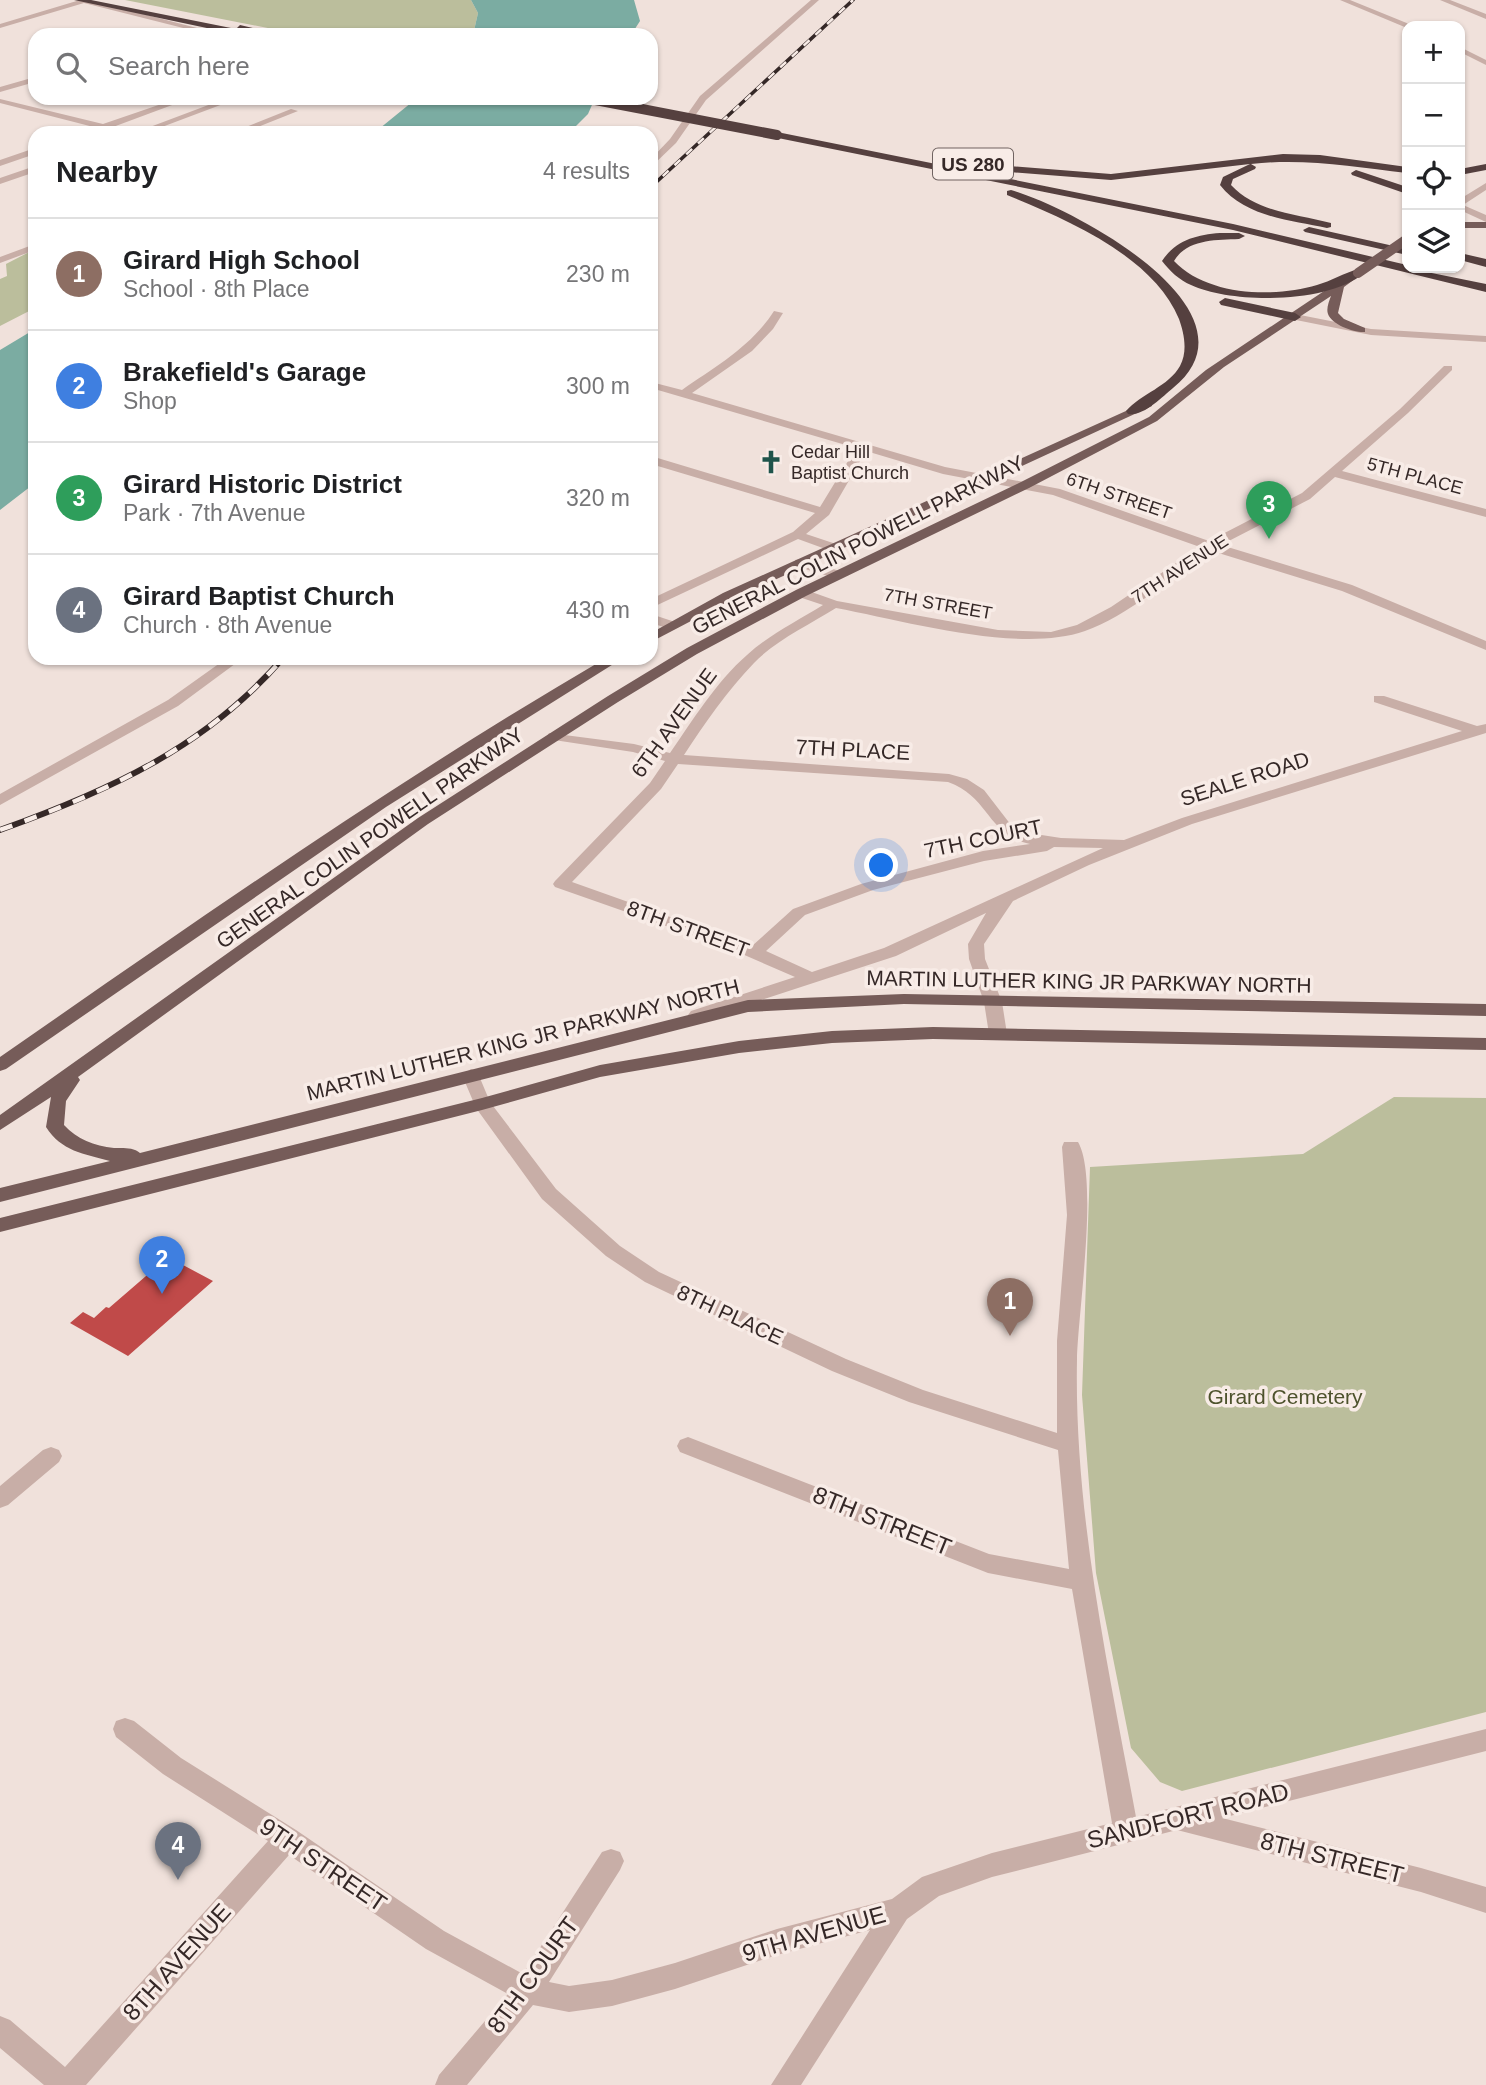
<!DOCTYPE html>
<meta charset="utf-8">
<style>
:root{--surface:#fff;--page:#f2f2f2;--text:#202124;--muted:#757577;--line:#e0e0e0;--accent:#d93025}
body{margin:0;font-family:Arial,sans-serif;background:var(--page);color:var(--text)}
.controls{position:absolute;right:21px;top:21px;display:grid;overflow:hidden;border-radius:14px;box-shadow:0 2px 5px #0004}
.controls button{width:63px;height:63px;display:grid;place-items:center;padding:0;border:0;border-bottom:2px solid var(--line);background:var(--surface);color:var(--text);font:35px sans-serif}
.you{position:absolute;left:882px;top:866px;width:24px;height:24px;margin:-18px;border:5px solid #fff;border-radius:50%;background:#1a73e8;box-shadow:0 0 0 10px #1a73e833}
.badge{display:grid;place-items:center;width:46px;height:46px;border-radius:50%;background:var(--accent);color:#fff;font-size:23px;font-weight:700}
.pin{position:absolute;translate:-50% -58px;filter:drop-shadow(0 2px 4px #0008)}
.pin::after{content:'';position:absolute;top:37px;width:24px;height:21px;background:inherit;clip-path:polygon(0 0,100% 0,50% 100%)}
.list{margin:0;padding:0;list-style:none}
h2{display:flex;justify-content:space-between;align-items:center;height:91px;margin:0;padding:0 28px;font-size:30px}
h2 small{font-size:23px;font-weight:400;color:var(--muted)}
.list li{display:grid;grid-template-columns:46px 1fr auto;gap:21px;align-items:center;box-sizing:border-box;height:112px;padding:0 28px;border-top:2px solid var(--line)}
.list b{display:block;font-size:26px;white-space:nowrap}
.list p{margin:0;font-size:23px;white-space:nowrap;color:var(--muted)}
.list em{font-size:23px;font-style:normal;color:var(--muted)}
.icon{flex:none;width:38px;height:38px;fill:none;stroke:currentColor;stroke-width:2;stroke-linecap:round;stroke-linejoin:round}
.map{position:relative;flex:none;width:1486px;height:2085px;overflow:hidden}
.search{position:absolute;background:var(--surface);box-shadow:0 2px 5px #0004;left:28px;top:28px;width:630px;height:77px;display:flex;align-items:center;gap:18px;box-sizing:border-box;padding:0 24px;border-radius:21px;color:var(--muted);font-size:26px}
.panel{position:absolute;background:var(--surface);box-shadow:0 2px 5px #0004;left:28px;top:126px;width:630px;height:539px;border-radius:21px}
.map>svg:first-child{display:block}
.green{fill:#bbbe9c}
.water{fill:#7baca2}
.building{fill:#c04a49}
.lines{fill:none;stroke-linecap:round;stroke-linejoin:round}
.minor{fill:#c8aea7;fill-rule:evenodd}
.major{fill:#765c59;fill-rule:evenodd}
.highway{fill:#55403f;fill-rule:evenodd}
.rail-far1-casing{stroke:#352827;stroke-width:3.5}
.rail-casing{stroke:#352827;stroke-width:6}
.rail-far1{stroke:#f8ece7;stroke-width:2.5;stroke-dasharray:8;stroke-linecap:butt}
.rail{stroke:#f8ece7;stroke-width:4.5;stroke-dasharray:13;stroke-linecap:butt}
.major-bridge{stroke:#765c59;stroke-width:10}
.highway-bridge{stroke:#55403f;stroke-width:10}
.labels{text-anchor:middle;stroke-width:7;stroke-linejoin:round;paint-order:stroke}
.far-poi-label{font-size:18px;fill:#352827;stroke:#f8ece7;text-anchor:start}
.far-street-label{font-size:18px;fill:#352827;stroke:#f8ece7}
.shield{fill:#f8ece7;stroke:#706361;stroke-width:2}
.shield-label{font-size:19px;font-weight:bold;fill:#352827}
.street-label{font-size:21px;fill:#352827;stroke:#f8ece7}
.park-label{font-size:21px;fill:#4d522c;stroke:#f8ece7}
.near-street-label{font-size:24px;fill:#352827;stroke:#f8ece7}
</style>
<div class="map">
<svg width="1486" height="2085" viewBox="0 0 1486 2085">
<rect width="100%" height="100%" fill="#f0e1db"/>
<path class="green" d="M125,0H471L478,13L473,35H303Z
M35,249V308L0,326V279L7,276L6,264Z
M1394,1097L1486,1098V1712L1182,1791L1160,1782L1131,1748L1096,1573L1082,1395L1090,1167L1303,1154Z"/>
<path class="water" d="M471,0H634L640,21L631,35H473L478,13Z
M417,98H595L588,114L569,133H374Z
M35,329V483L0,510V350Z"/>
<path class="building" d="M168,1257L213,1281L128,1356L70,1323L83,1312L94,1318L106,1307L109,1308Z"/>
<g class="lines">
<path class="minor" d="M80,0H89L224,35H211L84,3L0,28V24Z
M811,0H819L706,100L676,143L651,167V159L670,139L700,96Z
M1340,0H1350L1414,26L1407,28Z
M1440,0H1450L1486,14V19Z
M384,30L404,33L405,35H363Z
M1460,47L1486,60V65L1460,52Z
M35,77V82L0,92V87Z
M179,98H191L113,127L131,133H117L0,103V99L103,124Z
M227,98H239L146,133H134Z
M291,109L298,111L243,133H231Z
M35,148V154L0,166V160Z
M35,166V172L0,184V178Z
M1486,183V190L1463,205L1486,215V222L1460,210V199Z
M35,244V250L0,263V257Z
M774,311L783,313L773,329L752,351L692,393L945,467L1060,489L1209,541L1302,493L1400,409L1444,366H1452V370L1408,413L1342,471L1486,509V517L1335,477L1310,499L1221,545L1352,585L1486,641V650L1342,591L1212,551C1175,575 1126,617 1085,631C1019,654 906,621 836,608C809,625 776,640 754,663C727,691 705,723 684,755L949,774L967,779L984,790L1011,825L1022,832L1061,838L1124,840L1182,818L1462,731L1374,702V696H1384L1477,726L1486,724V733L1192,824L1089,865L1013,901L984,944L985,959L1002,1002L1007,1034L1004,1038L998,1040L989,1034L984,1002L969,959L968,944L986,913L896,956L703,1019H691L688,1015L691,1011L795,977L726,947L555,887L553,884L555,881L650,783L665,761L633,752L554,740L547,736L549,733L634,744L670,753C693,720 716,682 747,655C769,635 797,621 823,605L796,596V590H806L837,601L998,630L1051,632L1077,625L1111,607L1200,547L1053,495L943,474L866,451L829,515L806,534L839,545V551H831L798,539L651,608V599L793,532L815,513L651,464V456L820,507L856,448L651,388V382L682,390C716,366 751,347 774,311ZM678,764L948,782C991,798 985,833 1030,844L983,851L861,884L793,909L752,946L572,882L661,789ZM1054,847L1103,848L884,948L812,972L766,951L805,915L873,890L984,861L1047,851Z
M1295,314L1371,329L1486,336V342L1371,335L1291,319V315Z
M800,559L843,572L844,575L838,579L795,566V560Z
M651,614L678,623L680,626L673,630L651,623Z
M227,658H243L178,706L0,805V794L168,700Z
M471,1069L477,1071L490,1102L556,1189L620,1246L659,1272L846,1359L923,1390L1057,1433V1341L1067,1215L1062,1147L1064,1142H1078C1099,1178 1078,1312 1077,1359C1074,1513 1108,1666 1136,1817L1486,1729V1751L1222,1818L1421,1868L1486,1887V1913L1421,1892L1177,1830L992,1877L939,1896L907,1919L801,2085H771L870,1930L777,1955L675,1989L612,2006L569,2012L533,2005L467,2085H435L439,2075L508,1994L426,1949L289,1855L86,2085H44L0,2048V2016L10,2020L65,2067L268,1841L163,1774L116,1737L113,1729L116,1721L125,1718L134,1721L181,1758L296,1830L444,1931L523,1974L602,1852L611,1849L620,1852L624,1861L620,1870L549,1982L569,1986L612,1980L675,1963L777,1929L892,1899L922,1877L992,1853L1112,1823L1072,1589L988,1573L680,1452L677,1446L680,1440L688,1437L989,1554L1069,1569L1058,1450L909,1402L832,1371L645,1282L606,1256L542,1199L476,1108L462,1075Z
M51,1447L59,1450L62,1456L59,1462L8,1505L0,1508V1486L43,1450Z"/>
<path class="major" d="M1460,222H1486V228H1460Z
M1354,271L1363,273L1344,287L1338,313L1344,319L1365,328V332C1355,333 1332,325 1328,314C1326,309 1329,301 1331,296L1224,367L1157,421L1029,488L806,596L697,654L618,702L428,824L78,1077L80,1080L66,1101L64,1125C77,1139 94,1146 114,1148C123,1148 133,1147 140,1153L748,1000L904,994L1486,1004V1016L904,1004L748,1012L0,1202V1188L110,1161C84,1154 61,1151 46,1127L51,1097L0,1130V1115L418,818L608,696L687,648L796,590L1021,482L1149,417L1206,370Z
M1148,401L1152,402V406L733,599L651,642V633L723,593Z
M606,658H623L386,807L6,1069L0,1071V1057C199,919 397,780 606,658Z
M933,1027L1486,1038V1050L933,1039L832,1043L739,1053L600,1077L482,1110L0,1232V1218L482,1098L600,1065L739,1041L832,1031Z"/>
<path class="highway" d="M74,0H91L236,29L240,25L284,35H240Z
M777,132L1233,224L1407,265V268L1486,284V292L1233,230L773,137L772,135Z
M1283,154L1320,155L1407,167V173C1354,167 1305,158 1251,164L1256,167L1255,169L1233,179L1231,185C1256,212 1296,214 1331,223V227L1327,228C1290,220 1245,217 1220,185L1223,177L1250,164L1111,180L1009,172L1004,169L1009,166L1111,174Z
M1486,164V170L1460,175V169Z
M1356,170L1407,187V194L1352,175L1351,173Z
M1011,190C1071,207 1268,311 1173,388C1162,397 1143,417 1128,414L1126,411C1141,394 1169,386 1180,366C1188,351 1184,333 1179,319C1153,256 1066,219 1007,195V191Z
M1309,227L1407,249V255L1305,232L1303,230Z
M1220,233H1239L1245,236L1239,239C1216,240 1187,239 1174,261C1207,296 1274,298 1317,285C1331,281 1344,273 1358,269L1364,273C1328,304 1232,304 1191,285C1179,280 1170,271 1162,261C1176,240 1196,235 1220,233Z
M1460,253L1486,259V267L1460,260Z
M1225,298L1295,313L1301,317L1295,321L1221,305L1219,302Z"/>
<g class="rail-far1-casing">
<path id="rail-far1" d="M651,187L853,0"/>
</g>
<g class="rail-casing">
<path id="rail" d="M0,830C109,791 206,747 283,658"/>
</g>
<use href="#rail-far1" class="rail-far1"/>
<use href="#rail" class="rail"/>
<path class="major-bridge" d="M1358,273L1407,239"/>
<path class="highway-bridge" d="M585,98L777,135"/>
</g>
<defs>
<g id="church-bare" transform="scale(1.89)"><path d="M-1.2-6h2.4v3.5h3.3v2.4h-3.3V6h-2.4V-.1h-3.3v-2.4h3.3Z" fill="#1f544b" stroke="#f8ece7" stroke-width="2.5" paint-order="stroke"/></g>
</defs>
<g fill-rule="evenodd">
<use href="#church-bare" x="771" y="462"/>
</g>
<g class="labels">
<g class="far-poi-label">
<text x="791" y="458">Cedar Hill<tspan x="791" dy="21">Baptist Church</tspan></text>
</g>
<g class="far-street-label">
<text transform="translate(1415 476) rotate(15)" y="6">5TH PLACE</text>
<text transform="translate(1119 496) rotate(19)" y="6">6TH STREET</text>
<text transform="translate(1180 569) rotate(-33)" y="6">7TH AVENUE</text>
<text transform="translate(938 604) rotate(10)" y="6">7TH STREET</text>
</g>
<rect class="shield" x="933" y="148.5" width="80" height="31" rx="5"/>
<g class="shield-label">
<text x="973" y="171">US 280</text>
</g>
<g class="street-label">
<text transform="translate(858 545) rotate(-27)" y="7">GENERAL COLIN POWELL PARKWAY</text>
<text transform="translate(674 723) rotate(-54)" y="7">6TH AVENUE</text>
<text transform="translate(853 750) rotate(3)" y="7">7TH PLACE</text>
<text transform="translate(1245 779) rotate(-18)" y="7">SEALE ROAD</text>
<text transform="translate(370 838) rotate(-35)" y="7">GENERAL COLIN POWELL PARKWAY</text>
<text transform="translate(983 839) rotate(-12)" y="7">7TH COURT</text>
<text transform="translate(688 929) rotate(20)" y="7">8TH STREET</text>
<text transform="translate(1089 982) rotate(1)" y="7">MARTIN LUTHER KING JR PARKWAY NORTH</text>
<text transform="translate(523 1040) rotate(-14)" y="7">MARTIN LUTHER KING JR PARKWAY NORTH</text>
<text transform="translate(730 1315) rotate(25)" y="7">8TH PLACE</text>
</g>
<g class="park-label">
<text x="1285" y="1404">Girard Cemetery</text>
</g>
<g class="near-street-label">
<text transform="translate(882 1521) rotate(22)" y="8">8TH STREET</text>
<text transform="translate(1188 1816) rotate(-14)" y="8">SANDFORT ROAD</text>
<text transform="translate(1332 1858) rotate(14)" y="8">8TH STREET</text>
<text transform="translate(323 1865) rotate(34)" y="8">9TH STREET</text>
<text transform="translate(814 1934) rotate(-16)" y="8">9TH AVENUE</text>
<text transform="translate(177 1962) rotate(-48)" y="8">8TH AVENUE</text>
<text transform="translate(533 1975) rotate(-54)" y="8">8TH COURT</text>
</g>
</g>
</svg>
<div class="controls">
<button>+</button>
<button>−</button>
<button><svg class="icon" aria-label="locate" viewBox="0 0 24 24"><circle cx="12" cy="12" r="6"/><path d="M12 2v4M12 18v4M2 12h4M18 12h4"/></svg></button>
<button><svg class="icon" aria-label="layers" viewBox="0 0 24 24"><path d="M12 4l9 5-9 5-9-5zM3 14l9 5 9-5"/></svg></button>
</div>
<div class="you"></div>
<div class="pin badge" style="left:1010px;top:1336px;background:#8d6e63">1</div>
<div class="pin badge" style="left:162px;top:1294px;background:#3f7fe0">2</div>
<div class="pin badge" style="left:1269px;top:539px;background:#2e9e5b">3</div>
<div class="pin badge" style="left:178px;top:1880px;background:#6b7280">4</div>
<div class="search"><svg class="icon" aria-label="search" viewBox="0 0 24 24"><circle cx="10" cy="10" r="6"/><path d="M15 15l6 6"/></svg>Search here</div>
<section class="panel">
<h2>Nearby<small>4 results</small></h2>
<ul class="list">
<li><span class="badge" style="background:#8d6e63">1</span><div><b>Girard High School</b><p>School · 8th Place</p></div><em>230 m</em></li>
<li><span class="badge" style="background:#3f7fe0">2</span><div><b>Brakefield's Garage</b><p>Shop</p></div><em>300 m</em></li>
<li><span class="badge" style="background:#2e9e5b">3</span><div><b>Girard Historic District</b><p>Park · 7th Avenue</p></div><em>320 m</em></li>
<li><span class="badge" style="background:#6b7280">4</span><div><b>Girard Baptist Church</b><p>Church · 8th Avenue</p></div><em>430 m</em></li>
</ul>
</section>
</div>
